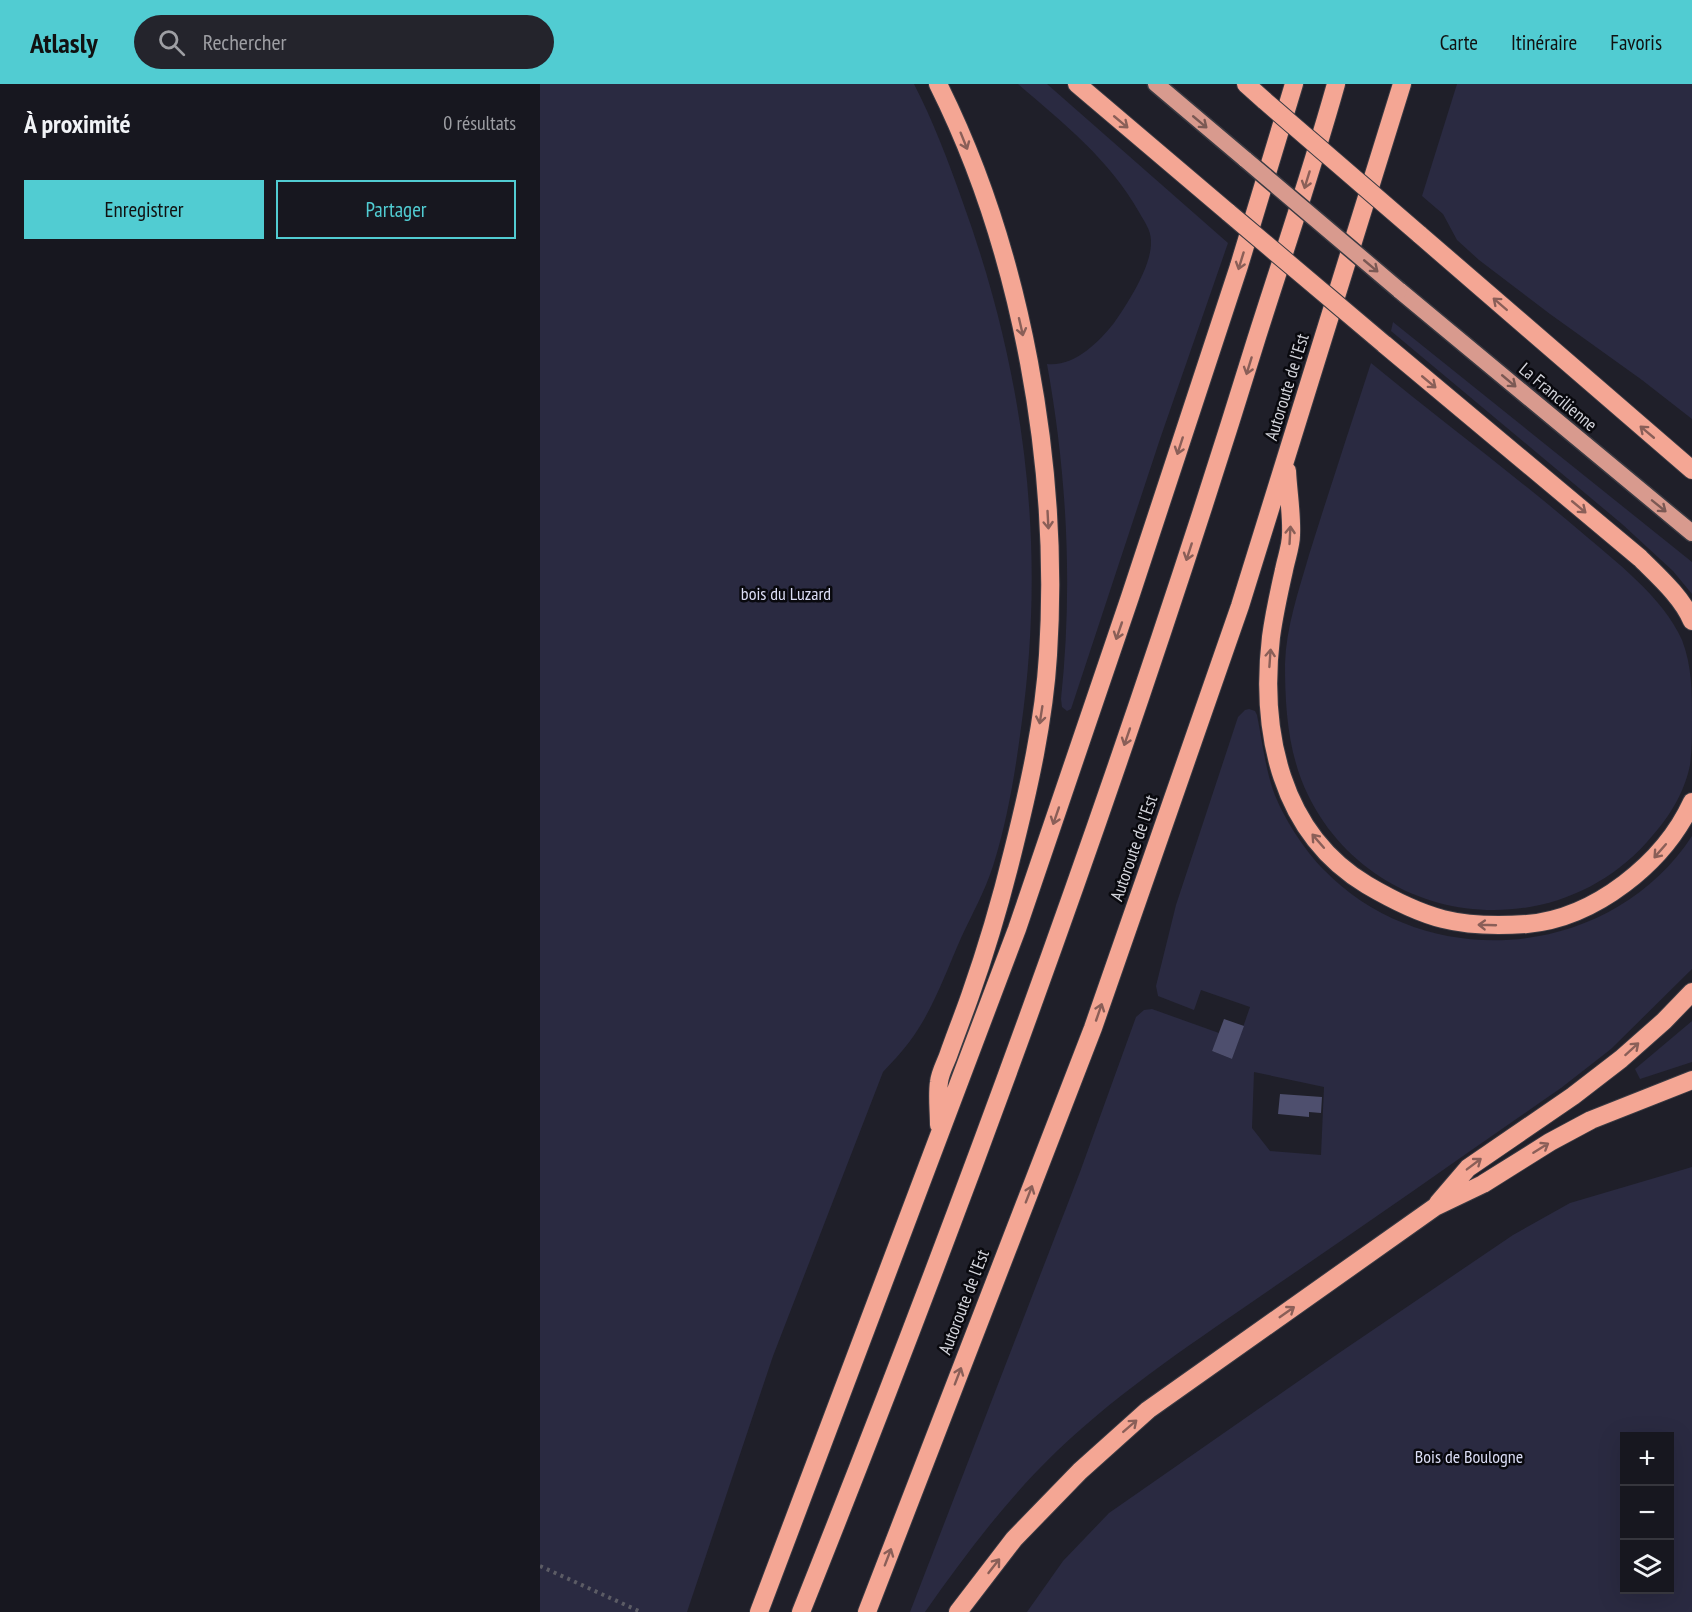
<!DOCTYPE html>
<html lang="fr">
<meta charset="utf-8">
<style>
:root{--surface:#17171f;--page:#24242c;--text:#f1f3f6;--muted:#9e9fa4;--line:#36363d;--accent:#51ccd2}
body{margin:0;font-family:"PT Sans Narrow",sans-serif;background:var(--page);color:var(--text)}
.controls{position:absolute;right:18px;bottom:18px;display:grid;overflow:hidden;border-radius:0px;box-shadow:0 6px 24px #0002}
.controls button{width:54px;height:54px;display:grid;place-items:center;padding:0;border:0;border-bottom:2px solid var(--line);background:var(--surface);color:var(--text);font:30px sans-serif}
.list{margin:0;padding:0;list-style:none}
h2{display:flex;justify-content:space-between;align-items:center;height:78px;margin:0;padding:0 24px;font-size:26px}
h2 small{font-size:20px;font-weight:400;color:var(--muted)}
.actions{display:flex;gap:12px;padding:18px 24px}
.actions a{flex:1;padding:14px 0;border:2px solid var(--accent);border-radius:0px;text-align:center;font-size:21px;color:var(--accent)}
.actions .main{background:var(--accent);color:#111}
.icon{flex:none;width:33px;height:33px;fill:none;stroke:currentColor;stroke-width:2;stroke-linecap:round;stroke-linejoin:round}
.map{position:relative;flex:none;width:1152px;height:1528px;overflow:hidden}
header{display:flex;align-items:center;gap:36px;box-sizing:border-box;height:84px;padding:0 30px;background:var(--accent);color:#111}
header strong{font-size:28px}
nav{display:flex;gap:33px;margin-inline-start:auto;font-size:21px}
.search{width:420px;height:54px;background:var(--page);display:flex;align-items:center;gap:15px;box-sizing:border-box;padding:0 21px;border-radius:33px;color:var(--muted);font-size:22px}
main{display:flex}
aside{flex:1;background:var(--surface)}
.map>svg:first-child{display:block}
.green{fill:#2a2a41;fill-rule:evenodd}
.building{fill:#4e4f6e}
.lines{fill:none;stroke-linecap:round;stroke-linejoin:round}
.trunk-casing{stroke:#393a42;stroke-width:19}
.motorway-casing{stroke:#393a42;stroke-width:20}
.path{stroke:#5c5c65;stroke-width:4;stroke-dasharray:3 4.5;stroke-linecap:butt}
.trunk{stroke:#d89a8e;stroke-width:16}
.motorway{stroke:#f4a694;stroke-width:18}
.trunk-bridge-casing{stroke:#393a42;stroke-width:19;stroke-linecap:butt}
.motorway-bridge-casing{stroke:#393a42;stroke-width:20;stroke-linecap:butt}
.trunk-bridge{stroke:#d89a8e;stroke-width:16}
.motorway-bridge{stroke:#f4a694;stroke-width:18}
.oneway{stroke:#8a5f58}
.oneway2{stroke:#7b5954}
.labels{text-anchor:middle;stroke-width:5;stroke-linejoin:round;paint-order:stroke}
.street-label{font-size:18px;fill:#d3d4db;stroke:#09090e}
.park-label{font-size:18px;fill:#dcdef6;stroke:#09090e}
</style>
<header>
<strong>Atlasly</strong>
<div class="search"><svg class="icon" aria-label="search" viewBox="0 0 24 24"><circle cx="10" cy="10" r="6"/><path d="M15 15l6 6"/></svg>Rechercher</div>
<nav><a>Carte</a><a>Itinéraire</a><a>Favoris</a></nav>
</header>
<main>
<aside>
<h2>À proximité<small>0 résultats</small></h2>
<ul class="list">
</ul>
<div class="actions"><a class="main">Enregistrer</a><a>Partager</a></div>
</aside>
<div class="map">
<svg width="1152" height="1528" viewBox="0 0 1152 1528">
<rect width="100%" height="100%" fill="#1f1f29"/>
<path class="green" d="M0,0H374C393,37 408,76 422,116C485,289 507,462 481,644C475,690 467,738 453,782C445,807 432,830 421,854C406,888 393,926 370,957C362,968 352,978 343,988L233,1272L147,1528H0Z
M478,0H507L688,159L620,355L533,619L531,625L527,627L522,623L521,615C533,503 527,390 507,280C534,283 558,259 574,239C588,219 612,182 611,157C611,146 604,137 599,128C570,76 522,38 478,0Z
M917,0H1152V335L1102,296L1010,230L939,176L917,156L903,130L882,112Z
M853,238L1152,478V510L1133,487L1082,440L851,247Z
M831,279C900,336 972,389 1040,447C1075,477 1123,513 1142,556C1152,582 1152,608 1152,636C1152,651 1152,666 1150,681C1144,711 1127,736 1107,758C1010,866 832,842 768,711C748,670 745,624 745,580C746,543 759,506 769,471C789,407 810,343 831,279Z
M709,625L715,627L717,631C722,656 725,682 733,706C742,732 765,767 784,786C887,892 1071,876 1152,752V885L1071,965L1021,1004C927,1069 835,1134 741,1198C665,1251 585,1302 517,1367C467,1415 425,1471 385,1528H370L540,1088L596,933L604,926L612,925L679,949L672,967L692,975L710,923L661,906L654,926L618,912L616,902L636,821L698,633L705,626ZM714,988L784,1003L781,1071L730,1067L712,1044Z
M1152,937V978L1100,995L1095,985Z
M1152,1083V1528H487L523,1477L569,1429L799,1269L973,1151L1030,1119ZM1084,1352H1130V1506H1084Z"/>
<path class="building" d="M684,935L704,942L692,975L672,967Z
M740,1010L782,1013L781,1029L769,1028V1033L738,1030Z"/>
<g class="lines">
<g class="trunk-casing">
<path id="trunk" d="M616,0L706,76
M859,206L1152,449"/>
</g>
<g class="motorway-casing">
<path id="motorway" d="M398,0C482,168 520,384 508,571C504,637 489,703 473,767C461,816 447,864 430,912C423,932 415,952 408,972C405,980 400,989 399,998C397,1011 399,1027 399,1041
M537,0L689,129
M706,0L725,17
M879,150L1152,386
M844,260L1100,474C1118,492 1142,513 1152,537
M747,387C748,408 752,430 751,451C751,462 746,475 744,486C739,508 734,531 731,553C720,647 740,749 827,801C885,835 919,845 987,840C1055,834 1124,779 1152,718
M898,1119L928,1084L1033,1012L1081,975L1124,937L1152,908
M219,1528L477,845L590,513L699,182L754,0
M261,1528C428,1110 583,687 716,256C743,171 772,86 796,0
M327,1528L553,944L700,522L862,0
M418,1528L474,1455L540,1387L608,1326L895,1123L943,1100L1010,1058L1051,1036L1152,996"/>
</g>
<path class="path" d="M0,1482L101,1528"/>
<use href="#trunk" class="trunk"/>
<use href="#motorway" class="motorway"/>
<g class="trunk-bridge-casing">
<path id="trunk-bridge" d="M706,76L859,206"/>
</g>
<g class="motorway-bridge-casing">
<path id="motorway-bridge" d="M725,17L879,150
M689,129L844,260"/>
</g>
<use href="#trunk-bridge" class="trunk-bridge"/>
<use href="#motorway-bridge" class="motorway-bridge"/>
</g>
<defs><path id="oneway-shaft" d="M-6 0H5M1.5-3L5.5 0L1.5 3" fill="none" stroke-width="1.6" stroke-linecap="round" stroke-linejoin="round" transform="scale(1.5)"/></defs>
<g class="oneway">
<use href="#oneway-shaft" transform="translate(581 38) rotate(40)"/>
<use href="#oneway-shaft" transform="translate(424 57) rotate(68)"/>
<use href="#oneway-shaft" transform="translate(767 96) rotate(107)"/>
<use href="#oneway-shaft" transform="translate(701 177) rotate(107)"/>
<use href="#oneway-shaft" transform="translate(960 220) rotate(-139)"/>
<use href="#oneway-shaft" transform="translate(481 243) rotate(77)"/>
<use href="#oneway-shaft" transform="translate(709 282) rotate(107)"/>
<use href="#oneway-shaft" transform="translate(889 298) rotate(40)"/>
<use href="#oneway-shaft" transform="translate(1107 348) rotate(-140)"/>
<use href="#oneway-shaft" transform="translate(640 362) rotate(108)"/>
<use href="#oneway-shaft" transform="translate(1039 423) rotate(40)"/>
<use href="#oneway-shaft" transform="translate(508 436) rotate(87)"/>
<use href="#oneway-shaft" transform="translate(750 451) rotate(-87)"/>
<use href="#oneway-shaft" transform="translate(649 468) rotate(108)"/>
<use href="#oneway-shaft" transform="translate(579 547) rotate(109)"/>
<use href="#oneway-shaft" transform="translate(730 574) rotate(-86)"/>
<use href="#oneway-shaft" transform="translate(501 631) rotate(99)"/>
<use href="#oneway-shaft" transform="translate(587 653) rotate(109)"/>
<use href="#oneway-shaft" transform="translate(516 732) rotate(109)"/>
<use href="#oneway-shaft" transform="translate(778 757) rotate(-131)"/>
<use href="#oneway-shaft" transform="translate(1120 767) rotate(131)"/>
<use href="#oneway-shaft" transform="translate(947 841) rotate(-178)"/>
<use href="#oneway-shaft" transform="translate(559 928) rotate(-71)"/>
<use href="#oneway-shaft" transform="translate(1092 965) rotate(-42)"/>
<use href="#oneway-shaft" transform="translate(1001 1064) rotate(-32)"/>
<use href="#oneway-shaft" transform="translate(934 1080) rotate(-37)"/>
<use href="#oneway-shaft" transform="translate(489 1110) rotate(-69)"/>
<use href="#oneway-shaft" transform="translate(747 1228) rotate(-35)"/>
<use href="#oneway-shaft" transform="translate(418 1292) rotate(-69)"/>
<use href="#oneway-shaft" transform="translate(590 1342) rotate(-41)"/>
<use href="#oneway-shaft" transform="translate(348 1473) rotate(-69)"/>
<use href="#oneway-shaft" transform="translate(454 1482) rotate(-52)"/>
</g>
<g class="oneway2">
<use href="#oneway-shaft" transform="translate(660 38) rotate(40)"/>
<use href="#oneway-shaft" transform="translate(831 182) rotate(40)"/>
<use href="#oneway-shaft" transform="translate(969 297) rotate(40)"/>
<use href="#oneway-shaft" transform="translate(1119 422) rotate(39)"/>
</g>
<g class="labels">
<g class="street-label">
<text transform="translate(747 303) rotate(-73)" y="6">Autoroute de l’Est</text>
<text transform="translate(1018 313) rotate(40)" y="6">La Francilienne</text>
<text transform="translate(594 764) rotate(-71)" y="6">Autoroute de l’Est</text>
<text transform="translate(424 1218) rotate(-69)" y="6">Autoroute de l’Est</text>
</g>
<g class="park-label">
<text x="246" y="516">bois du Luzard</text>
<text x="929" y="1379">Bois de Boulogne</text>
</g>
</g>
</svg>
<div class="controls">
<button>+</button>
<button>−</button>
<button><svg class="icon" aria-label="layers" viewBox="0 0 24 24"><path d="M12 4l9 5-9 5-9-5zM3 14l9 5 9-5"/></svg></button>
</div>
</div>
</main>
